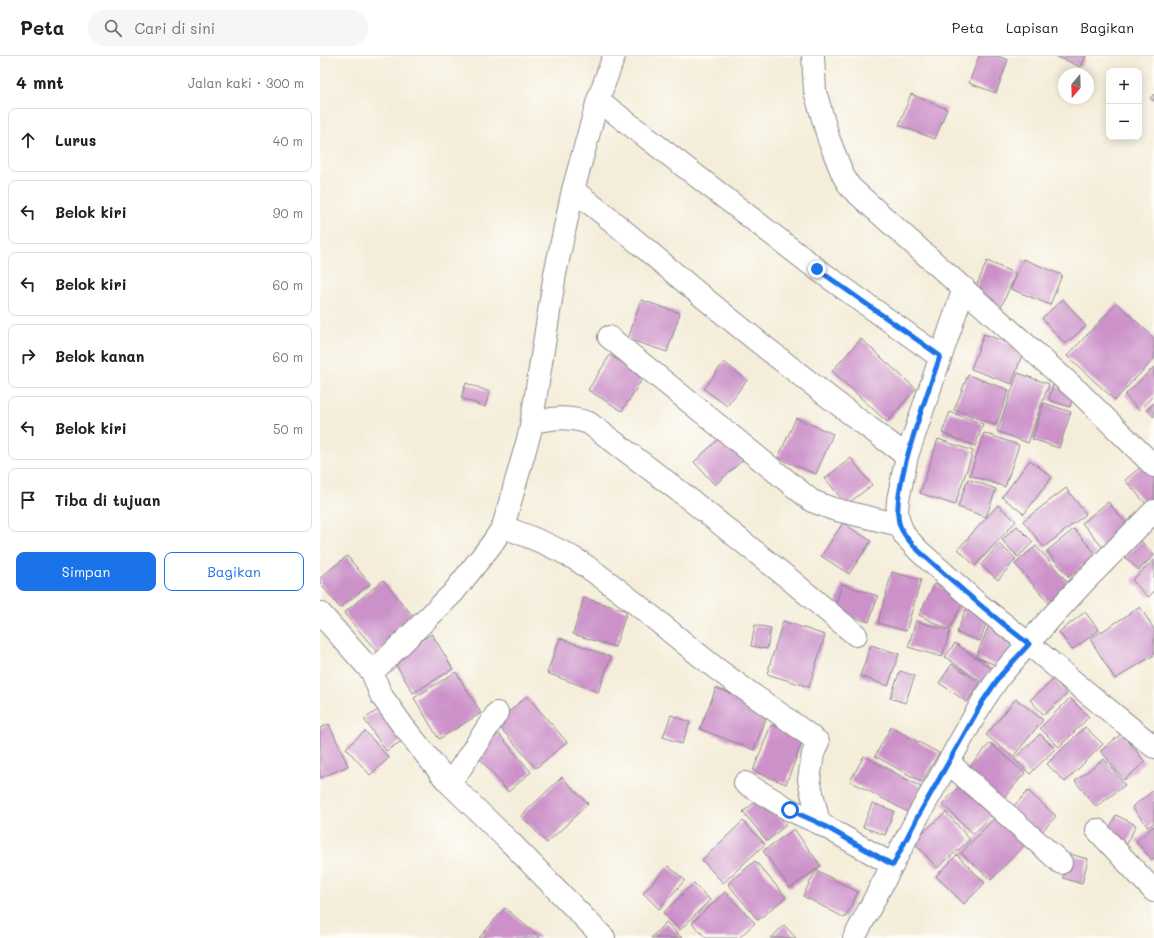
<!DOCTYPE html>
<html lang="id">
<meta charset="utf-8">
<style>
:root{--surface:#fff;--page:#f6f6f6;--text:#202124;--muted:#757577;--line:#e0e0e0;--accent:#1a73e8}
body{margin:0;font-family:Mali,sans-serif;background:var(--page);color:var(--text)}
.controls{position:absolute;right:12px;top:12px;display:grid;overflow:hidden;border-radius:8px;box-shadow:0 2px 10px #0003}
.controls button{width:36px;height:36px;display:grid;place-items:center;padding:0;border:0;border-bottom:1px solid var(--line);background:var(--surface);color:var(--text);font:20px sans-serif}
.compass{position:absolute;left:738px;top:12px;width:36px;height:36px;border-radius:50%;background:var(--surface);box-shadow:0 2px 10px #0003;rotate:199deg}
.stop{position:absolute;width:12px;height:12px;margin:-9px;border:3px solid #1a73e8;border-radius:50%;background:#fff}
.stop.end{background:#1a73e8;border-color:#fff;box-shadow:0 1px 4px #0008}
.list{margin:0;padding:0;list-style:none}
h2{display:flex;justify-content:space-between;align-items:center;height:52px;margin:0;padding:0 16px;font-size:17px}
h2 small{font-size:13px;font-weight:400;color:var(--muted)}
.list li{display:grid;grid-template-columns:26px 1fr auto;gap:12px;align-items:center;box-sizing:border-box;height:64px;margin:0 8px 8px;padding:0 8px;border:1px solid var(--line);border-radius:8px}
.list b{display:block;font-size:15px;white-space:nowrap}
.list em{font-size:13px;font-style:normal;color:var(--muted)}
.actions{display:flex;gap:8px;padding:12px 16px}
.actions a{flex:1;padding:9px 0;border:1px solid var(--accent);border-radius:8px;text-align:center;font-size:14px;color:var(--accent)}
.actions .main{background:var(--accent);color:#fff}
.icon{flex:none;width:22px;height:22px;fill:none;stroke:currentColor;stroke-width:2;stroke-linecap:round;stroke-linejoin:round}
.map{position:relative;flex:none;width:834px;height:882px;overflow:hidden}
header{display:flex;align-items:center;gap:24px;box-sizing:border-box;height:56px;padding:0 20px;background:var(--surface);border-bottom:1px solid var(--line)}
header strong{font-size:19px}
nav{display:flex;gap:22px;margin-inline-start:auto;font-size:14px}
.search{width:280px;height:36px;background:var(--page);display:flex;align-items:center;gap:10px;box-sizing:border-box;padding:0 14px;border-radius:22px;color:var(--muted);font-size:15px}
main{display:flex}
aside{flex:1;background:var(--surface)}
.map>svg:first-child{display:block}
.building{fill:#cc91c9}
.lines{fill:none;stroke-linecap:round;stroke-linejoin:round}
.minor-casing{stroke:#8b888a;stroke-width:24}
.minor{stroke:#fff;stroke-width:22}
.route{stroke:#1a73e8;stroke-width:5}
</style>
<header>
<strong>Peta</strong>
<div class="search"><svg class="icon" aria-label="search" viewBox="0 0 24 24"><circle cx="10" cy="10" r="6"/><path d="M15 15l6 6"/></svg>Cari di sini</div>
<nav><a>Peta</a><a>Lapisan</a><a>Bagikan</a></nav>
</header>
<main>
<aside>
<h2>4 mnt<small>Jalan kaki · 300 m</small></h2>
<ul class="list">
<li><svg class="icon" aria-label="ahead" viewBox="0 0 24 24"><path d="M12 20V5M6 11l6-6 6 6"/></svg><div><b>Lurus</b></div><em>40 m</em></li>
<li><svg class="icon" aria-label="left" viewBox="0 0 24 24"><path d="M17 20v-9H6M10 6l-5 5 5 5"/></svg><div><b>Belok kiri</b></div><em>90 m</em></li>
<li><svg class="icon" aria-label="left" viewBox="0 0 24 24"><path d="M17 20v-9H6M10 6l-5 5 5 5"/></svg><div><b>Belok kiri</b></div><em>60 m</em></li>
<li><svg class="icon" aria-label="right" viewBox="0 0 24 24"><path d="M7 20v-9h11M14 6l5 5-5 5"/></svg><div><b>Belok kanan</b></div><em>60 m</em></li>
<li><svg class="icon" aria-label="left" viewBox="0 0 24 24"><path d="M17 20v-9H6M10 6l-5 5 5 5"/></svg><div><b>Belok kiri</b></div><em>50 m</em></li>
<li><svg class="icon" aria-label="arrive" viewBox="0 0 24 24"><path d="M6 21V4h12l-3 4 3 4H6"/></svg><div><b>Tiba di tujuan</b></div></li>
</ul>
<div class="actions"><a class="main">Simpan</a><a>Bagikan</a></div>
</aside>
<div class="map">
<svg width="834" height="882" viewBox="0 0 834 882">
<rect width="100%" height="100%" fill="#fdfcf7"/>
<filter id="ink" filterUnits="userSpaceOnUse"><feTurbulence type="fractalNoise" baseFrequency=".025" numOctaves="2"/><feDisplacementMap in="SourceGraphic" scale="8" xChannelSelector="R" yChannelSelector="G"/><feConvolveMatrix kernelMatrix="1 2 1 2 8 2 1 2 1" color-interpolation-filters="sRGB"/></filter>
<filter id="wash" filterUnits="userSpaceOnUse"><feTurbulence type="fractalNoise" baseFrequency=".012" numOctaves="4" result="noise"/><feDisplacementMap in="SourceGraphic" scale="16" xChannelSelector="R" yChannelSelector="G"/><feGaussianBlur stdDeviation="0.9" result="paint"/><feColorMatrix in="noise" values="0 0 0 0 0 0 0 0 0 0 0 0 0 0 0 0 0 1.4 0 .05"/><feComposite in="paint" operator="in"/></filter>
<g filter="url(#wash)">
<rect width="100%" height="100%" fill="#f4edd9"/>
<g id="blocks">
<path class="building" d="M659,0H678L688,4L676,37L649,27Z
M736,0H766L761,11Z
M591,38L627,53L615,83L579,69Z
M834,38V45L830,42Z
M703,203L742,219L730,249L691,233Z
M667,205L696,218L681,251L653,238Z
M743,243L766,270L745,288L722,262Z
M321,244L360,257L347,296L308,283Z
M797,247L834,282V303L795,344L747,300Z
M664,278L704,293L692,328L651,313Z
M541,283L596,333L567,366L512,315Z
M290,299L324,320L302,355L268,334Z
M404,306L427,324L407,350L384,333Z
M834,311V339L819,354L805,339Z
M698,317L729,328L708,387L677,375Z
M648,319L689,334L676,369L634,354Z
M146,327L170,336L165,351L141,342Z
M733,329L755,335L750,351L729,344Z
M724,347L751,356L739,392L712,383Z
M834,347V361L827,354Z
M630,356L663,368L655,390L622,377Z
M476,362L513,378L496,418L458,402Z
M664,377L699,389L685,431L650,419Z
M404,378L425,402L395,429L374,406Z
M618,383L653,395L635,449L600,437Z
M531,402L552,429L526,449L505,422Z
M710,404L732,421L704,458L682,441Z
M823,409L834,422V444L828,450L805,424Z
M648,423L676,433L666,461L638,451Z
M746,432L766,458L724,491L703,465Z
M788,446L810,472L785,494L762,467Z
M678,449L696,465L655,510L638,493Z
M523,467L551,485L529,518L501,500Z
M697,470L713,486L698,501L682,484Z
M754,473L776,498L749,521L727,495Z
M821,485L834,499L819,514L805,501Z
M679,488L696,503L678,524L661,509Z
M716,490L750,529L729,547L695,508Z
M27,500L50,528L20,552L0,527V522Z
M834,504V536L828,541L812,524Z
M572,516L601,524L586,575L558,567Z
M63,524L97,565L58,597L24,557Z
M522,528L558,540L549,566L514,555Z
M615,528L645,542L629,574L599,559Z
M264,542L307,555L295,591L253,578Z
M820,551L834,573V599L795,623L770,583Z
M645,554L668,562L660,585L637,577Z
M765,556L779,574L752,594L739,576Z
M463,565L505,579L489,631L447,618Z
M596,565L630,575L622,601L588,591Z
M435,569L451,572L447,593L431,590Z
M669,569L696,581L683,612L656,601Z
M112,578L133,613L93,637L72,602Z
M240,582L291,601L278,636L227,617Z
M635,587L672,613L663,627L625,601Z
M551,589L579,598L568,630L540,620Z
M632,608L660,627L647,646L619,627Z
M580,615L595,620L585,647L570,642Z
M136,616L161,657L119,683L94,642Z
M734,623L747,638L724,659L710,644Z
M396,632L450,652L434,694L380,673Z
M207,640L247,686L216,712L176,667Z
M750,642L769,661L739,691L720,672Z
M696,643L723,664L693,701L666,679Z
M66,649L88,681L66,695L44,663Z
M351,659L370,666L362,688L343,681Z
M9,668L28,710L0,722V672Z
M451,669L484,681L466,728L433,715Z
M571,671L619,697L602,726L555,700Z
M765,671L783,688L745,726L727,708Z
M45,675L69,702L50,719L26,692Z
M802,677L825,706L804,724L781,695Z
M179,678L211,716L188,736L156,698Z
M720,678L735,693L710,718L694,703Z
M670,687L705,717L681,745L646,715Z
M544,700L601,731L588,756L530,725Z
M784,703L805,729L776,751L755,725Z
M242,721L268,748L227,787L201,760Z
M642,728L673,758L654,778L622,748Z
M834,734V767L828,771L812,751Z
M708,735L736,760L718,780L690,754Z
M442,740L466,769L447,785L423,756Z
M552,747L574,755L565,779L543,771Z
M626,756L650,784L617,812L593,785Z
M678,758L708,785L671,824L641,797Z
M796,759L816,769L807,788L787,777Z
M423,765L445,788L403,827L382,804Z
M834,770V802L832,804L816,785Z
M474,773L501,810L470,832L443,795Z
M750,798L768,803L762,828L743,822Z
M637,799L665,827L644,848L616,820Z
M435,805L466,841L438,864L408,828Z
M348,810L365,824L339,853L323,837Z
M496,814L538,836L525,862L483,840Z
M374,827L390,844L360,874L343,857Z
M405,836L435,867L419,882H386L372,867Z
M185,852L220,882H159Z
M346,866L362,882H331Z
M464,869L476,882H451Z"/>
</g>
</g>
<g filter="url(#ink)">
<use href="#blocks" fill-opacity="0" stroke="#8b888a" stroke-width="1"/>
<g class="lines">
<g class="minor-casing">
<path id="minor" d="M493,0L495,35L509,84L523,119L530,131L760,337L834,410
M278,44L497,213L620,301
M253,134C294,165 332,199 372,232C442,290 514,346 587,400
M644,232L587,400L578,444L577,457L580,469L585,480L599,495L656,546L709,588L754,626L834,691
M289,281L492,445L513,453L580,469
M212,366C235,362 246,360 269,367L363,438L468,522L536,579
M183,471C209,480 236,491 260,506C308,538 351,578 397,613C430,638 465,660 498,686L493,698L489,724L499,767
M0,557L52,616
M628,706L741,807
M425,727L470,754L499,767L573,809
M130,728L177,657
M777,774L834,835
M284,882L191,787L127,725L83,670L61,639L52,616L62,607L133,537L171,489L183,471L210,376L235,218L253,134L278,44L294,0
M534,882L597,762L663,645L680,620L727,566L763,527L834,455"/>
</g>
<use href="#minor" class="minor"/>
</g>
</g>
<g class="lines" filter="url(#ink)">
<path class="route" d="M470,754L499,767L573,809L597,762L663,645L680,620L709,588C677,564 648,539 618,512C605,500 587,487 580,470C568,438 609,335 620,300L497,213"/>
</g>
</svg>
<div class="controls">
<button>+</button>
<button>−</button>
</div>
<svg class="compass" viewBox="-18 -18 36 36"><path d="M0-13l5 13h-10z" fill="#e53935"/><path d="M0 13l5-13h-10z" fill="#757577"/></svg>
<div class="stop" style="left:470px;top:754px"></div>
<div class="stop end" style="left:497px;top:213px"></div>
</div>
</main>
